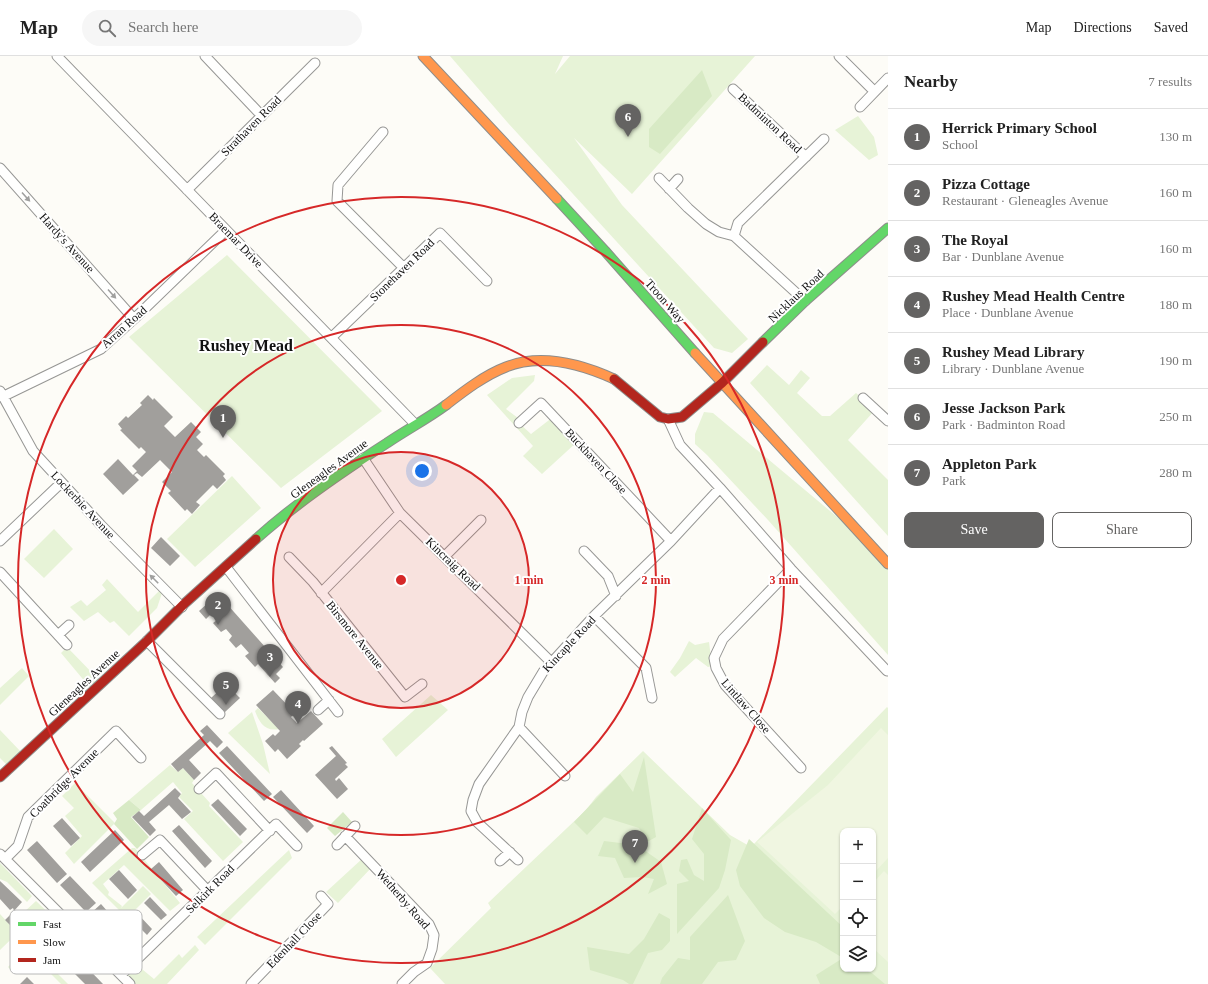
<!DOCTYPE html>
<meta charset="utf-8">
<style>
:root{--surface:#fff;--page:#f6f6f6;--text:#222;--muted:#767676;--line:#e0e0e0;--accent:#646362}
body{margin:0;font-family:"Times New Roman",serif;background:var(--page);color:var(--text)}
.controls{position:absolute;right:12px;bottom:12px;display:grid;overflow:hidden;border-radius:8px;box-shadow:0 1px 3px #0004}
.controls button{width:36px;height:36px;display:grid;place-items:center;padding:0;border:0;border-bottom:1px solid var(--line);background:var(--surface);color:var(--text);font:20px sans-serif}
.you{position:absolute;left:422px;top:415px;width:14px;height:14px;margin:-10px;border:3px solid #fff;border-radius:50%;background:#1a73e8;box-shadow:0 0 0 6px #1a73e833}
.badge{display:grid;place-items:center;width:26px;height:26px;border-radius:50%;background:var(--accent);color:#fff;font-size:13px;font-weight:700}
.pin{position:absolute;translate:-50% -33px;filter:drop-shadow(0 1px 2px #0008)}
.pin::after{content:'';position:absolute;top:21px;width:14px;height:12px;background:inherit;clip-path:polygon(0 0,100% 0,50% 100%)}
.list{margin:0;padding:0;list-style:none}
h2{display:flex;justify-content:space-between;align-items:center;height:52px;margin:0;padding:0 16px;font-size:17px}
h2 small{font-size:13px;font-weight:400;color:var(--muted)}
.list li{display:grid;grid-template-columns:26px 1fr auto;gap:12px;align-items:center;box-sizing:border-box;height:56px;padding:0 16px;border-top:1px solid var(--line)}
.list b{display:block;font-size:15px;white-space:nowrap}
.list p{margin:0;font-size:13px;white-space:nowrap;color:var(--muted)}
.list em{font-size:13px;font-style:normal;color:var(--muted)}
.actions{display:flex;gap:8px;padding:12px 16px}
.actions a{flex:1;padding:9px 0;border:1px solid var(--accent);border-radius:8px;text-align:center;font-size:14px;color:var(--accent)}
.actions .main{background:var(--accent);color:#fff}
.icon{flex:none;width:22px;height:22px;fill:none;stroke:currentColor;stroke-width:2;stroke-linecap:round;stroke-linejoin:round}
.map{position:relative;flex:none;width:888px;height:928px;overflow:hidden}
header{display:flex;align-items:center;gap:24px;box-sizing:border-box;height:56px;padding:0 20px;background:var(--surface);border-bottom:1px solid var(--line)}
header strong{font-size:19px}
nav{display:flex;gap:22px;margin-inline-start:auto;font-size:14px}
.search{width:280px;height:36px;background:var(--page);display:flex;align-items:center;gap:10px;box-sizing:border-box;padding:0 14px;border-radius:22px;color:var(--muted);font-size:15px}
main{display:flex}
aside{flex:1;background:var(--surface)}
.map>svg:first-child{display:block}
.green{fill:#e7f3d7;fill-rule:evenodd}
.forest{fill:#d8eac5}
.pitch{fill:#f0f6e1}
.building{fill:#a19f9c}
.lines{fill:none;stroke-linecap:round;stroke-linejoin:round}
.street-casing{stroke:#979795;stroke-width:11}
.fast-casing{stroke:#8e8d8b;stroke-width:11}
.slow-casing{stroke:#8e8d8b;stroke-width:11}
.jam-casing{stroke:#8e8d8b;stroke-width:11}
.street{stroke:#fffffe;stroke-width:9}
.fast{stroke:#63d668;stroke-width:9}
.slow{stroke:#ff974d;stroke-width:9}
.jam{stroke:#b3261e;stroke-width:9}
.oneway{fill:#a0a09f}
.ring{fill:none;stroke:#d62828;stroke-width:2}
.labels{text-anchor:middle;stroke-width:4;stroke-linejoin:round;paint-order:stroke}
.street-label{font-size:12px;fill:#111;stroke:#fff}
.district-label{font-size:16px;font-weight:bold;fill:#111;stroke:#fff}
.key{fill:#fff;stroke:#b8b8b8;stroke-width:1}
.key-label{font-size:11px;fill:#111}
.centre{fill:#d62828;stroke:#fff;stroke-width:2}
.ring-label{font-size:12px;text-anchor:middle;font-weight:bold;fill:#d62828;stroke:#fff;stroke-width:4;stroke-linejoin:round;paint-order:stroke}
</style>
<header>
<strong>Map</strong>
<div class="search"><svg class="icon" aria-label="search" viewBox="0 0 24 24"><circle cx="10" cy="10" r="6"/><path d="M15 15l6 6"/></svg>Search here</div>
<nav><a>Map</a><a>Directions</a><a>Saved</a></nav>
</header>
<main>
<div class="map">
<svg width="888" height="928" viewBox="0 0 888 928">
<rect width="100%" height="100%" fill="#fdfcf7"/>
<path class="green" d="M450,0H563L555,18L570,0H755L632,138L574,82L622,149L748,283L732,297L714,292L508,67Z
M858,60L874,81L878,99L869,104L835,74Z
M227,199L382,355L281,432L129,281Z
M767,309L789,329L801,314L810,322L797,337L822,360H830L856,337L875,354L848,384L888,424V480L750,327Z
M535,319L534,325L506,353L518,362L517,371L519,367L531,378L553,361L577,386L542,418L523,400L533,390L487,339L512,322Z
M704,356L713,357L848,470L888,513V599L768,464L707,399L695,388V378Z
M232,420L261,452L195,511L167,483Z
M54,473L73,493L44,522L24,503Z
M107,523L138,556L160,534L162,537L157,552L129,580L114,565L110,567L98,556L84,565L70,551L81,544L87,550L106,534L102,529Z
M689,585L695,589L709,586L712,610L708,611L696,602L675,621L670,616L680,602Z
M67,591L101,626L92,634L61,597Z
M22,612L29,620L0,649V632Z
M431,639L448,654L396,701L382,683Z
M887,651L888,652V928H445L430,912L491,852L488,847L586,754L596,741L643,695L730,779L751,791ZM843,775H873V913H843Z
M258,652L279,673C265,676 259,666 255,655Z
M252,656L263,688L270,718L228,677Z
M0,674L23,698L9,711L0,702Z
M170,709L178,716L183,712L194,724L192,727L210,747L209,750L243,786L223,805L184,763L193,755L179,741L182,737L173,726L141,754L129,744Z
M75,727L115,767L74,808L65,797L82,780L65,760L74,752L62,740Z
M132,792H135L180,847L170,855L124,809L103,828L109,836L108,839L122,850L121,852L143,830L151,838L127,862L92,827Z
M289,794L292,802L205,889L197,881Z
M363,802L372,811L338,847L326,836Z
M0,807L32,840L27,846L7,826L0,823Z
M36,845L58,866L12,915L8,911L48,871L37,858L0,894V858L10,869Z
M195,889L199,894L167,928H135L127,920L137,909L154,923L179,898L182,902Z
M48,908L68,928H61L44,911Z"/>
<path class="forest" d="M702,14L712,40L660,98L649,91V73Z
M644,701L656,781L647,786L639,772L604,761L587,779L574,766L620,718L633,736Z
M129,744L141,754L131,761L149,781L137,793L114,768L117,763L113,757Z
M702,752L731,784L725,814L719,832L677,878V828L689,825L679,815L681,804L687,803L694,819L704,825V798L692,783Z
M343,756L352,766L335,780L327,772Z
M749,783L843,871V902L816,886L785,876L764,862L740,830L736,814Z
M604,785L637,789L661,806L667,828L648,838L654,823L643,821L624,822L615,802L598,800Z
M728,839L745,885L736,904L718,906L702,928H660L662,922L678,902L690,904V881Z
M659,857L670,863V885L662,894L648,897L633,928H629L623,924L590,914L587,891L629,898L644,883Z
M843,902V913H867L885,928H820L816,919Z"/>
<path class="pitch" d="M881,672L888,679V802L873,818V775H843V850L835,858L757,786L828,729Z
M884,815L888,819V906L873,892V827Z"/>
<path class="building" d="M148,339L153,344L154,342L173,361L164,370L175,381L191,366L201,376L196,381L203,388L197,394L204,401L206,399L225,418L223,420L226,424L217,433L213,429L196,446L200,449L192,458L187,453L185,455L168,437L171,435L162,426L172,416L160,404L142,421L137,417L134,419L139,424L123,439L103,418L118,403L133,419L137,415L132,410L146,396L141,391L139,393L120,374L122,373L118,368L126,360L128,362L142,349L140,347Z
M161,481L180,500L170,510L151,492Z
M218,538L283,611L276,618L280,622L275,627L258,608L255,611L245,600L249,597L241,588L236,592L229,584L232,580L226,573L221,576L213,567L217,564L211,558L206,563L199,555Z
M226,628L240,642L225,656L211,642Z
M273,634L295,657L291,661L297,667L311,655L323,668L304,685L303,684L299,688L301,690L287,703L278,693L275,696L265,685L273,678L275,680L280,675L256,649Z
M207,669L223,686L217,692L210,685L189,704L201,717L194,724L183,712L178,716L171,708L204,679L200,675Z
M227,690L272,738L264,745L219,697Z
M332,690L347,707L345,708L348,711L335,723L336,725L339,722L348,733L337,743L315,719L336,700L329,692Z
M175,732L181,738L178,742L191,756L182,763L169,749L149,766L156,774L150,780L132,761L139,755L144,760Z
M281,734L314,770L307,777L273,741Z
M218,743L247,773L240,780L211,749Z
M62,762L80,782L71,790L53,770Z
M179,769L212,805L205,812L172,775Z
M115,774L124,784L90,816L81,806Z
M37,785L67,818L57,827L27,794Z
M159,806L183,834L176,840L151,813Z
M119,814L137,834L128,843L109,823Z
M70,820L96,847L86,856L60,829Z
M0,825L22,846L14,855L13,852L10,854L0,843Z
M150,841L167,859L161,864L144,847Z
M101,848L130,881L120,890L91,857Z
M136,856L152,873L147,879L130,862Z
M12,857L17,862L10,869L5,864Z
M67,891L103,928H85L58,901Z
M27,921L34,928H20Z"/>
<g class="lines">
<g class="street-casing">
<path id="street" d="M57,0L415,368
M205,0L262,60
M839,0L874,35
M733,33L806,101
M860,51L888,22
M383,76L338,129L337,145L404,212
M0,112L134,263
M659,122L688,152L706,168L719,176L734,180
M669,133L678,123
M187,134L315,7
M805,245L734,180L738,167L824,83
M332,281L440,177L487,225
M0,335L33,395L101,469L182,551
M2,341L101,293L134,263L226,174
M863,342L888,365
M668,363L680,389L720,432L791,513L887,615
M519,367L541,347L671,485
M363,402L400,457L551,606
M0,485L61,427
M584,495L608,520L616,540
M445,500L481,464
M289,501L313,526L405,641L422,628
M226,511L338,656
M791,513L723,583L714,602L716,612L725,629L801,712
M0,516L67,589
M321,537L400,457
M594,560L646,612L652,642
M58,579L69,569
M147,585L220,658
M318,654L329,644
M519,671L565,720
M199,733L216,717L270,775
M345,780L429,868L434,879L432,893L427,907L414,916L402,928
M337,789L355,770
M0,798L130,928
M142,799L160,784L208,835
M5,803L18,790L28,761L116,675L141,702
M518,804L477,766L471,755L473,744L479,728L519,671L522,656L528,641L543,616L594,560L671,485L720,432
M500,805L510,796
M121,919L276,768L297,790
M251,928L328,848L321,840"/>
</g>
<g class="fast-casing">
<path id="fast" d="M557,143L605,195L695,297
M763,286L805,245L888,172
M256,483C296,447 342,416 387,387C406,374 427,363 446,349"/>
</g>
<g class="slow-casing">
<path id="slow" d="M423,0L557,143
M695,297L888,508
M446,349C464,335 485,319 506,311C541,297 581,308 614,323"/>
</g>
<g class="jam-casing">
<path id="jam" d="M614,323L660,361L668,363L682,361L722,327L763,286
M0,721L147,585L184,548L256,483"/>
</g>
<use href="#street" class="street"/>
<use href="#fast" class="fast"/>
<use href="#slow" class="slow"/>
<use href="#jam" class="jam"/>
</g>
<defs><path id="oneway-solid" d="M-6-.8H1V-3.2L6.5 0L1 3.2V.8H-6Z"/></defs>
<g class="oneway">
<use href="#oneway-solid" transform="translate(26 141) rotate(48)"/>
<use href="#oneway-solid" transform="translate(112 238) rotate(48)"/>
<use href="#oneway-solid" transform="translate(154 523) rotate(-135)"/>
</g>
<circle cx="401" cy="524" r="128" fill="#d62828" fill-opacity=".12"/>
<g class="ring">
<circle cx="401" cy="524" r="128"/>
<circle cx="401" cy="524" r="255"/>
<circle cx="401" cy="524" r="383"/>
</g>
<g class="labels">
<g class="street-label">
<text transform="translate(770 67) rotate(43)" y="4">Badminton Road</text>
<text transform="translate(251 70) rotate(-45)" y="4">Strathaven Road</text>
<text transform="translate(236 184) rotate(46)" y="4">Braemar Drive</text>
<text transform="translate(67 187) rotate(48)" y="4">Hardy's Avenue</text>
<text transform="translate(402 214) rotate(-44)" y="4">Stonehaven Road</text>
<text transform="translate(796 240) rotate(-43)" y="4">Nicklaus Road</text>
<text transform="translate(665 245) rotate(49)" y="4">Troon Way</text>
<text transform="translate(124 271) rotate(-42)" y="4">Arran Road</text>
<text transform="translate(596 405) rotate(47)" y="4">Buckhaven Close</text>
<text transform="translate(329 413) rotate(-36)" y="4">Gleneagles Avenue</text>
<text transform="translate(83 449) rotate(47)" y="4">Lockerbie Avenue</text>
<text transform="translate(453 508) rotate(44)" y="4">Kincraig Road</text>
<text transform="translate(355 579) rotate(51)" y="4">Birsmore Avenue</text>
<text transform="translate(569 588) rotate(-47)" y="4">Kincaple Road</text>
<text transform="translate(84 627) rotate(-43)" y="4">Gleneagles Avenue</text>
<text transform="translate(746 650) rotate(49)" y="4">Lintlaw Close</text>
<text transform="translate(64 727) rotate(-45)" y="4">Coatbridge Avenue</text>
<text transform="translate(210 833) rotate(-45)" y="4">Selkirk Road</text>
<text transform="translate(403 843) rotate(49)" y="4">Wetherby Road</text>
<text transform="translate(294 884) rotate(-46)" y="4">Edenhall Close</text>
</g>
<g class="district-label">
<text x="246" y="295">Rushey Mead</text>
</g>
</g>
<rect x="10" y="854" width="132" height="64" rx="6" class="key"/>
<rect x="18" y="866" width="18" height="4" fill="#63d668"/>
<rect x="18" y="884" width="18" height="4" fill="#ff974d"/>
<rect x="18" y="902" width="18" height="4" fill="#b3261e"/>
<g class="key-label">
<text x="43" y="872">Fast</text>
<text x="43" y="890">Slow</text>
<text x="43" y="908">Jam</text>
</g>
<circle cx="401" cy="524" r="6" class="centre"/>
<g class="ring-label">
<text x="529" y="528">1 min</text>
<text x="656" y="528">2 min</text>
<text x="784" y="528">3 min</text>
</g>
</svg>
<div class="controls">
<button>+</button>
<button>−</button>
<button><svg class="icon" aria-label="locate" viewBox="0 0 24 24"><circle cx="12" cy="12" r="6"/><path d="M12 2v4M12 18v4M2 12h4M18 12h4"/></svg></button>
<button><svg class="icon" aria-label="layers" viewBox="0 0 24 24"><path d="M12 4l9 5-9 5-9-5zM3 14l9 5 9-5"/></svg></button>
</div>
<div class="you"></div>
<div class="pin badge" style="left:223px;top:382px">1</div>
<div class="pin badge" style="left:218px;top:569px">2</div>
<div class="pin badge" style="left:270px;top:621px">3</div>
<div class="pin badge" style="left:298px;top:668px">4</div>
<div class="pin badge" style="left:226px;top:649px">5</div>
<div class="pin badge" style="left:628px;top:81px">6</div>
<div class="pin badge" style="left:635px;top:807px">7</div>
</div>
<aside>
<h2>Nearby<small>7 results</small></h2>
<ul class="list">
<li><span class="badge">1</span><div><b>Herrick Primary School</b><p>School</p></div><em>130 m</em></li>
<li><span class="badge">2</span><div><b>Pizza Cottage</b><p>Restaurant · Gleneagles Avenue</p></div><em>160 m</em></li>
<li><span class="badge">3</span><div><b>The Royal</b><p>Bar · Dunblane Avenue</p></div><em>160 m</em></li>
<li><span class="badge">4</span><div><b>Rushey Mead Health Centre</b><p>Place · Dunblane Avenue</p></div><em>180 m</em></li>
<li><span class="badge">5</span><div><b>Rushey Mead Library</b><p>Library · Dunblane Avenue</p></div><em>190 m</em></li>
<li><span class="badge">6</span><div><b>Jesse Jackson Park</b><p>Park · Badminton Road</p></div><em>250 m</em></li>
<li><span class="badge">7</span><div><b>Appleton Park</b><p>Park</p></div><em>280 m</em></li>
</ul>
<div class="actions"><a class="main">Save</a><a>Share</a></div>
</aside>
</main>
